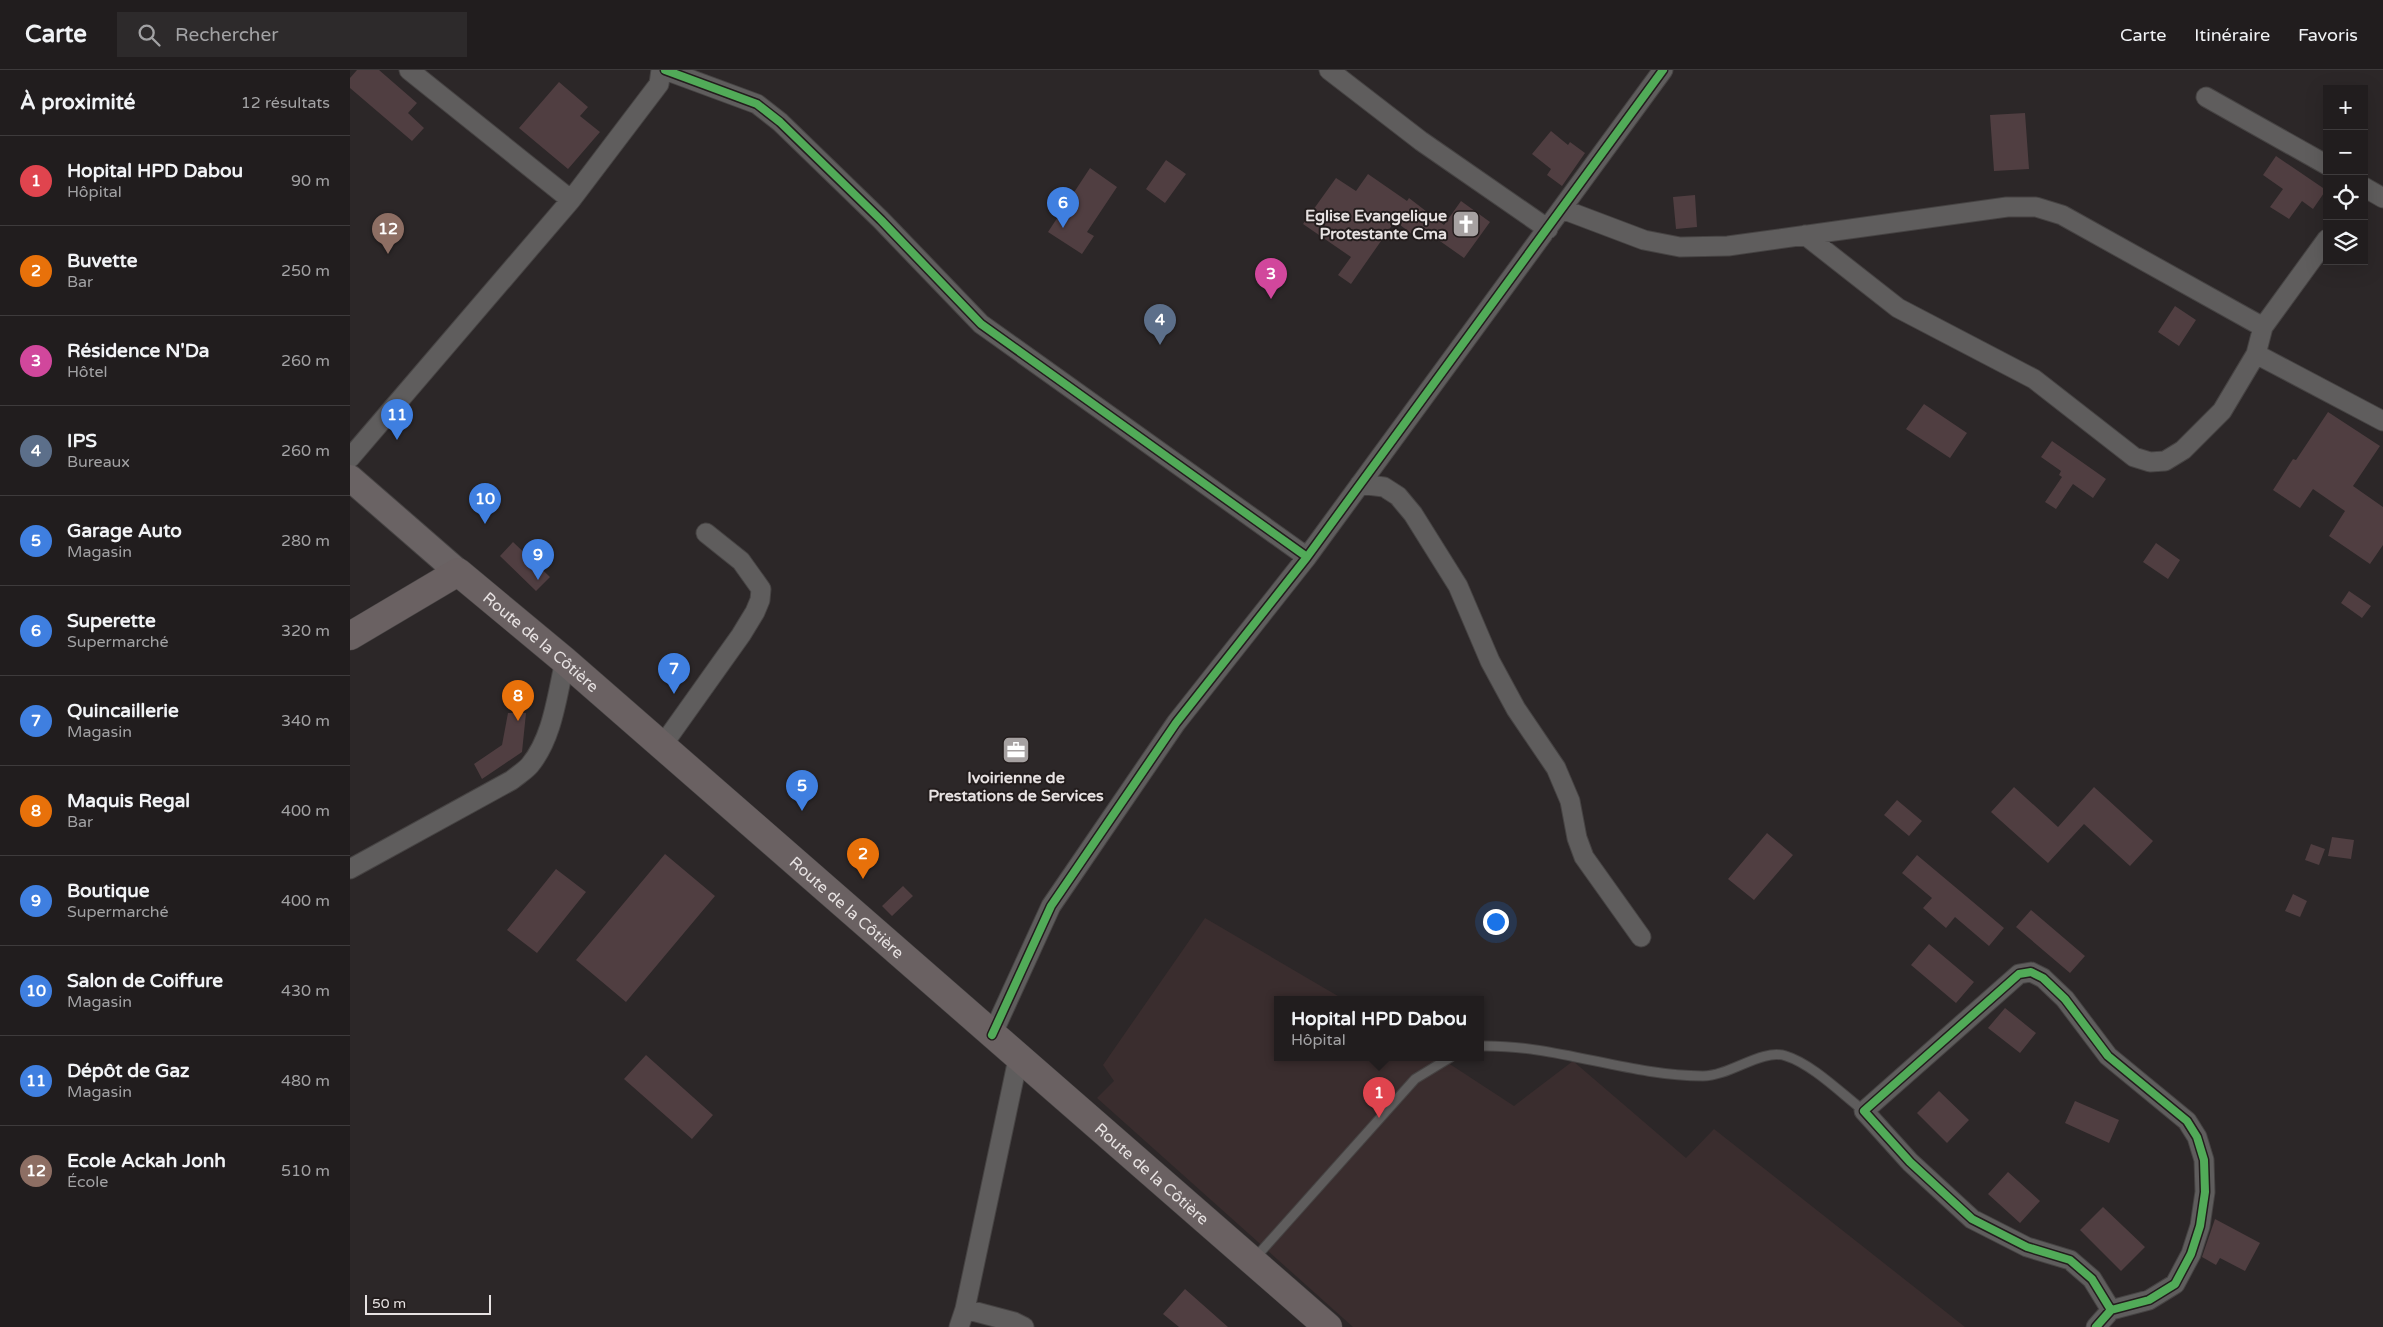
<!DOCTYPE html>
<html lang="fr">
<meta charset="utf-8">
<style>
:root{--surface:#211d1e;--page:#2d2a2b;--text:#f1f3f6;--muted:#a2a2a4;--line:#3e3b3c;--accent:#b45309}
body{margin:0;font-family:"Varela Round",sans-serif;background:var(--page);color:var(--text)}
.controls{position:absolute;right:15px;top:15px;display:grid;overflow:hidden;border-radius:0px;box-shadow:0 5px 20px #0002}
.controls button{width:45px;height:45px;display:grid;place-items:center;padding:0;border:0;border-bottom:1px solid var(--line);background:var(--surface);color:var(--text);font:25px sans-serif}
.scale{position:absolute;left:15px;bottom:12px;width:126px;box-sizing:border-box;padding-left:5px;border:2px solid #e7e2e2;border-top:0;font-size:14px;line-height:18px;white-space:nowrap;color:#e7e2e2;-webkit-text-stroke:4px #231d1d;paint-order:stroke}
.you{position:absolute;left:1145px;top:851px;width:18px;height:18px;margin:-12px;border:4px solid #fff;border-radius:50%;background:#1a73e8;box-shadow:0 0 0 8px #1a73e833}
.badge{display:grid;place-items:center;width:32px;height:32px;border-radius:50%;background:var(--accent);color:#fff;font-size:16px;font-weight:700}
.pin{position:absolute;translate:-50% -41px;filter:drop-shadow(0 1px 2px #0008)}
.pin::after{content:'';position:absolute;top:26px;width:18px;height:15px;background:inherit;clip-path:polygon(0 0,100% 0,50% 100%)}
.popup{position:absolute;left:924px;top:926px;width:210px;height:65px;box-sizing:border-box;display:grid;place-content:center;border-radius:0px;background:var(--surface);filter:drop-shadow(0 1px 4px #0005);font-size:16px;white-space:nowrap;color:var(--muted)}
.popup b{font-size:19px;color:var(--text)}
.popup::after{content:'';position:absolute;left:50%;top:100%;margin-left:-10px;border:10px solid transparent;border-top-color:var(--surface)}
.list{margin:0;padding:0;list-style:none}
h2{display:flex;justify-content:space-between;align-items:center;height:65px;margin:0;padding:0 20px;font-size:21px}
h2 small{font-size:16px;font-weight:400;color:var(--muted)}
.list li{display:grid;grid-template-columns:32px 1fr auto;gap:15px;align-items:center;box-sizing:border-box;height:90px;padding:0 20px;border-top:1px solid var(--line)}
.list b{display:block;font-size:19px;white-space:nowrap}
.list p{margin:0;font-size:16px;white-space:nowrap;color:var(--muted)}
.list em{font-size:16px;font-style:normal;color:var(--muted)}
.icon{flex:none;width:28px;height:28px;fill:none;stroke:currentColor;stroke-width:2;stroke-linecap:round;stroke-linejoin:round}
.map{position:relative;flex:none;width:2033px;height:1257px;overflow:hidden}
header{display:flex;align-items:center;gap:30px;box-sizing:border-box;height:70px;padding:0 25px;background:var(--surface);border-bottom:1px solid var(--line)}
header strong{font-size:24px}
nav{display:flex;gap:28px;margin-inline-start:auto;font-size:18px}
.search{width:350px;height:45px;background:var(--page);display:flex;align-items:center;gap:12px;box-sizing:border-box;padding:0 18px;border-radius:0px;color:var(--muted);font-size:19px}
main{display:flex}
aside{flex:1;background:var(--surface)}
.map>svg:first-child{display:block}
.built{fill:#3a2d2e}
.building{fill:#503e41}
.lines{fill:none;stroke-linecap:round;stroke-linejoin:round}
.service-casing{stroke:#464343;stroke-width:11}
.minor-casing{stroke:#464343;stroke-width:21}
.secondary-casing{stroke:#464343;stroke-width:28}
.primary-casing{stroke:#464343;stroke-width:29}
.service{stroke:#5f5d5d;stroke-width:9}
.minor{stroke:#5f5d5d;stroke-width:19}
.secondary{stroke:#6a6364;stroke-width:26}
.primary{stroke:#6a6162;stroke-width:28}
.cycleway-casing{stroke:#231d1d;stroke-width:11}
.cycleway{stroke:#51ab58;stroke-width:8}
.labels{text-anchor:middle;stroke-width:4;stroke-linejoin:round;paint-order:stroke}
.poi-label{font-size:16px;font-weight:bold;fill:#e7e2e2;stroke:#231d1d;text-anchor:end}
.street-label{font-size:16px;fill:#e7e2e2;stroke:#231d1d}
</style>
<header>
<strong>Carte</strong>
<div class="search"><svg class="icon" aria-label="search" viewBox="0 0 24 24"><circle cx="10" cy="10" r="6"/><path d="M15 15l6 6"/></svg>Rechercher</div>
<nav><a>Carte</a><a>Itinéraire</a><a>Favoris</a></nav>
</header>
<main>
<aside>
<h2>À proximité<small>12 résultats</small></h2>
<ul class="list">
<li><span class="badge" style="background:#e0444e">1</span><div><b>Hopital HPD Dabou</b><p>Hôpital</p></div><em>90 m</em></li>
<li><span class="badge" style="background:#e8710a">2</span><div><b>Buvette</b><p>Bar</p></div><em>250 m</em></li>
<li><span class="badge" style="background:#d1479c">3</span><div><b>Résidence N'Da</b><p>Hôtel</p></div><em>260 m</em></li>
<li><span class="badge" style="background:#5c6f8a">4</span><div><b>IPS</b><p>Bureaux</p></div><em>260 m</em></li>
<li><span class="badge" style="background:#3f7fe0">5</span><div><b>Garage Auto</b><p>Magasin</p></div><em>280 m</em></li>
<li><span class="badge" style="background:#3f7fe0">6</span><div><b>Superette</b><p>Supermarché</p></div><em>320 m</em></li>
<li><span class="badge" style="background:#3f7fe0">7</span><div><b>Quincaillerie</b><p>Magasin</p></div><em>340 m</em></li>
<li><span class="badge" style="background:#e8710a">8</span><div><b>Maquis Regal</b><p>Bar</p></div><em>400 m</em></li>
<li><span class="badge" style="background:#3f7fe0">9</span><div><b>Boutique</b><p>Supermarché</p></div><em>400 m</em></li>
<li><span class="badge" style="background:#3f7fe0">10</span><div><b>Salon de Coiffure</b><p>Magasin</p></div><em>430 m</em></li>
<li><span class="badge" style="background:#3f7fe0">11</span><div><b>Dépôt de Gaz</b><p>Magasin</p></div><em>480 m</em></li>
<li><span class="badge" style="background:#8d6e63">12</span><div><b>Ecole Ackah Jonh</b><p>École</p></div><em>510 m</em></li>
</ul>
</aside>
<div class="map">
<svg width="2033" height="1257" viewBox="0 0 2033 1257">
<rect width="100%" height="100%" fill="#2c2728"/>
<path class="built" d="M855,848L993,929H928V987H1089L1164,1036L1223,991L1336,1088L1364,1059L1615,1257H1003L747,1028L764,1011L753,995Z"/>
<path class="building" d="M7,0H29L67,33L58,43L74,58L62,71L0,18V8Z
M209,12L238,37L230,46L250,62L218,99L169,58Z
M1675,43L1679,99L1644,101L1640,45Z
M1201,61L1218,75L1220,72L1235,83L1212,116L1197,105L1201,99L1182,84Z
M1926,86L1976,120L1963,139L1952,131L1939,149L1920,137L1933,119L1913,105Z
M816,90L836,104L815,133L796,119Z
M740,98L767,117L737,162L744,166L732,184L698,162Z
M1018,104L1057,131L1059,128L1094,155L1111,131L1140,152L1114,188L1070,157L1063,165L1045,151L1001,214L988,205L1001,187L953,154L986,108L1006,121Z
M1345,125L1347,157L1326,159L1323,127Z
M1825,236L1846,250L1829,276L1808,262Z
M1574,334L1617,363L1600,388L1556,359Z
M1978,342L2030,376L2003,416L2033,437V475L2020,494L1979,466L1995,441L1963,419L1950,438L1923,420L1943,389L1946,390Z
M1702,371L1756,409L1743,428L1723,414L1706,439L1695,432L1712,407L1709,405L1711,401L1691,387Z
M163,472L200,507L186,521L150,486Z
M1806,473L1830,490L1818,509L1793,492Z
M1999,521L2021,536L2012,548L1991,533Z
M158,643H176L172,682L132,709L124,694L152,675Z
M1664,717L1708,757L1744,717L1803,771L1780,796L1734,754L1698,793L1641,742Z
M1547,730L1572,751L1559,766L1534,745Z
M1417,763L1443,785L1404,830L1378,809Z
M1982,767L2004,770L2001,789L1978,786Z
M1961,774L1975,779L1969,795L1955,790Z
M315,784L365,826L276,932L226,890Z
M1567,785L1654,858L1639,876L1605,847L1596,858L1573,838L1582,828L1552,803Z
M206,799L236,822L187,883L157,860Z
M553,816L563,826L542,846L532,836Z
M1943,824L1957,831L1950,847L1935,841Z
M1681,840L1735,886L1720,903L1666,857Z
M1579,874L1624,912L1606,933L1561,895Z
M1655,938L1686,963L1670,983L1638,958Z
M296,985L363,1045L342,1069L274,1009Z
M1589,1021L1619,1050L1597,1073L1567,1043Z
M1725,1031L1769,1050L1759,1073L1715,1053Z
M1658,1102L1690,1131L1670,1153L1638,1124Z
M1753,1137L1795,1177L1771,1201L1730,1160Z
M1865,1149L1910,1173L1895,1201L1870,1188L1866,1195L1852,1187Z
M835,1219L878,1257H829L813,1244Z"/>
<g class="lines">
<g class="service-casing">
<path id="service" d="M1130,976C1205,974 1278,1006 1353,1006C1380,1006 1412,978 1436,986C1462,994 1492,1024 1514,1041
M905,1188L1065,1009L1101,987"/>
</g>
<g class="minor-casing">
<path id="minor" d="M59,0L221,130
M315,0L407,34L430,52L531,150L631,254L957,487
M979,0L1071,71L1198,159
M1856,27L1977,95
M2014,117L2033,128
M1212,139L1294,170L1330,177L1378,176L1657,137H1686L1712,145L1913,257
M1455,165L1548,238L1684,309L1784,387L1800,392L1815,391L1833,380L1872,341L1906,284L1913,257L1977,169
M1906,284L2033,351
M0,388L221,130L309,14L311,0
M1010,414L1034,417L1048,426L1063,444L1108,516L1140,591L1166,639L1206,698L1220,731L1227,768L1234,787L1291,867
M312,676L391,565L405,542L410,530L411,519L391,491L356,463
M0,799L162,710C168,705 176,700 180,695C203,667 207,625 215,591
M642,965L701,836L826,653L957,487L1313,0
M615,1239L664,1252L674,1257
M609,1257L615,1239L668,989
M1746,1257L1761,1240L1799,1230L1825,1214L1841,1184L1850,1156L1855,1122L1854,1090L1847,1067L1837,1051L1758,986L1715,929L1693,908L1681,902L1669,904L1514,1041L1560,1092L1622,1149L1677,1177L1720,1190L1742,1209L1761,1240"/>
</g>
<g class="secondary-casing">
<path id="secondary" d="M0,408L108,502"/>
</g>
<g class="primary-casing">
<g id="primary">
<path id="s1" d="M0,566L108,502L215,591L978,1257"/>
</g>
</g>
<use href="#service" class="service"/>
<use href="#minor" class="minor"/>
<use href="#secondary" class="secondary"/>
<use href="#primary" class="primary"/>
<g class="cycleway-casing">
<path id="cycleway" d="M315,0L407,34L430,52L531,150L631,254L957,487
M642,965L701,836L826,653L957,487L1313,0
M1746,1257L1761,1240L1799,1230L1825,1214L1841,1184L1850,1156L1855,1122L1854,1090L1847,1067L1837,1051L1758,986L1715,929L1693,908L1681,902L1669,904L1514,1041L1560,1092L1622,1149L1677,1177L1720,1190L1742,1209L1761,1240"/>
</g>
<use href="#cycleway" class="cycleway"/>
</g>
<defs>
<g id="church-square" transform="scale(1.4375)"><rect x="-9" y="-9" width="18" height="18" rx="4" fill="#a6a1a1" stroke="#231d1d"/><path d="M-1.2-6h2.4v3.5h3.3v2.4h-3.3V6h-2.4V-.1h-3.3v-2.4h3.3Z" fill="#fff"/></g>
<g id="office-square" transform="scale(1.4375)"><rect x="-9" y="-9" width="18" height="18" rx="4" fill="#a6a1a1" stroke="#231d1d"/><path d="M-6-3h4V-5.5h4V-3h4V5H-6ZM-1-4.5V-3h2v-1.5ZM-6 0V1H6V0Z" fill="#fff"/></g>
</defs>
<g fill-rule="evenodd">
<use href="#church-square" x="1116" y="154"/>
<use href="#office-square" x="666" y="680"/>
</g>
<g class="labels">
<g class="poi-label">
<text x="1097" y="151">Eglise Evangelique<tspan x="1097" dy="18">Protestante Cma</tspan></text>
<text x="666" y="713" text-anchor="middle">Ivoirienne de<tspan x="666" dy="18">Prestations de Services</tspan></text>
</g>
<g class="street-label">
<text dy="6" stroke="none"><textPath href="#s1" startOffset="234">Route de la Côtière</textPath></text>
<text dy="6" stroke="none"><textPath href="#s1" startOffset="639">Route de la Côtière</textPath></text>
<text dy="6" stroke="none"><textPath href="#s1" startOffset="1044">Route de la Côtière</textPath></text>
</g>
</g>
</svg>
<div class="controls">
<button>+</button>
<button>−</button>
<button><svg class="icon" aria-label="locate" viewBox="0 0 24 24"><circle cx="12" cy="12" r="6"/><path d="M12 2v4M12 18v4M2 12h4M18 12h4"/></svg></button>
<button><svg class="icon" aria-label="layers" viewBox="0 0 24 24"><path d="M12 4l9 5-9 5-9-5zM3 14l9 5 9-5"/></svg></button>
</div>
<div class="scale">50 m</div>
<div class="you"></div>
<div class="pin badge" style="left:1029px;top:1048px;background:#e0444e">1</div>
<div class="popup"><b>Hopital HPD Dabou</b>Hôpital</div>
<div class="pin badge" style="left:513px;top:809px;background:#e8710a">2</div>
<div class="pin badge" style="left:921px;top:229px;background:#d1479c">3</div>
<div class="pin badge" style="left:810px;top:275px;background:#5c6f8a">4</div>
<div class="pin badge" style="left:452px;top:741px;background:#3f7fe0">5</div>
<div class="pin badge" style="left:713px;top:158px;background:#3f7fe0">6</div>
<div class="pin badge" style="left:324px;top:624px;background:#3f7fe0">7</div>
<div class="pin badge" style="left:168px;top:651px;background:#e8710a">8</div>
<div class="pin badge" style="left:188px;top:510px;background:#3f7fe0">9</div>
<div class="pin badge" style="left:135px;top:454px;background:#3f7fe0">10</div>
<div class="pin badge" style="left:47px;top:370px;background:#3f7fe0">11</div>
<div class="pin badge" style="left:38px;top:184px;background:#8d6e63">12</div>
</div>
</main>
